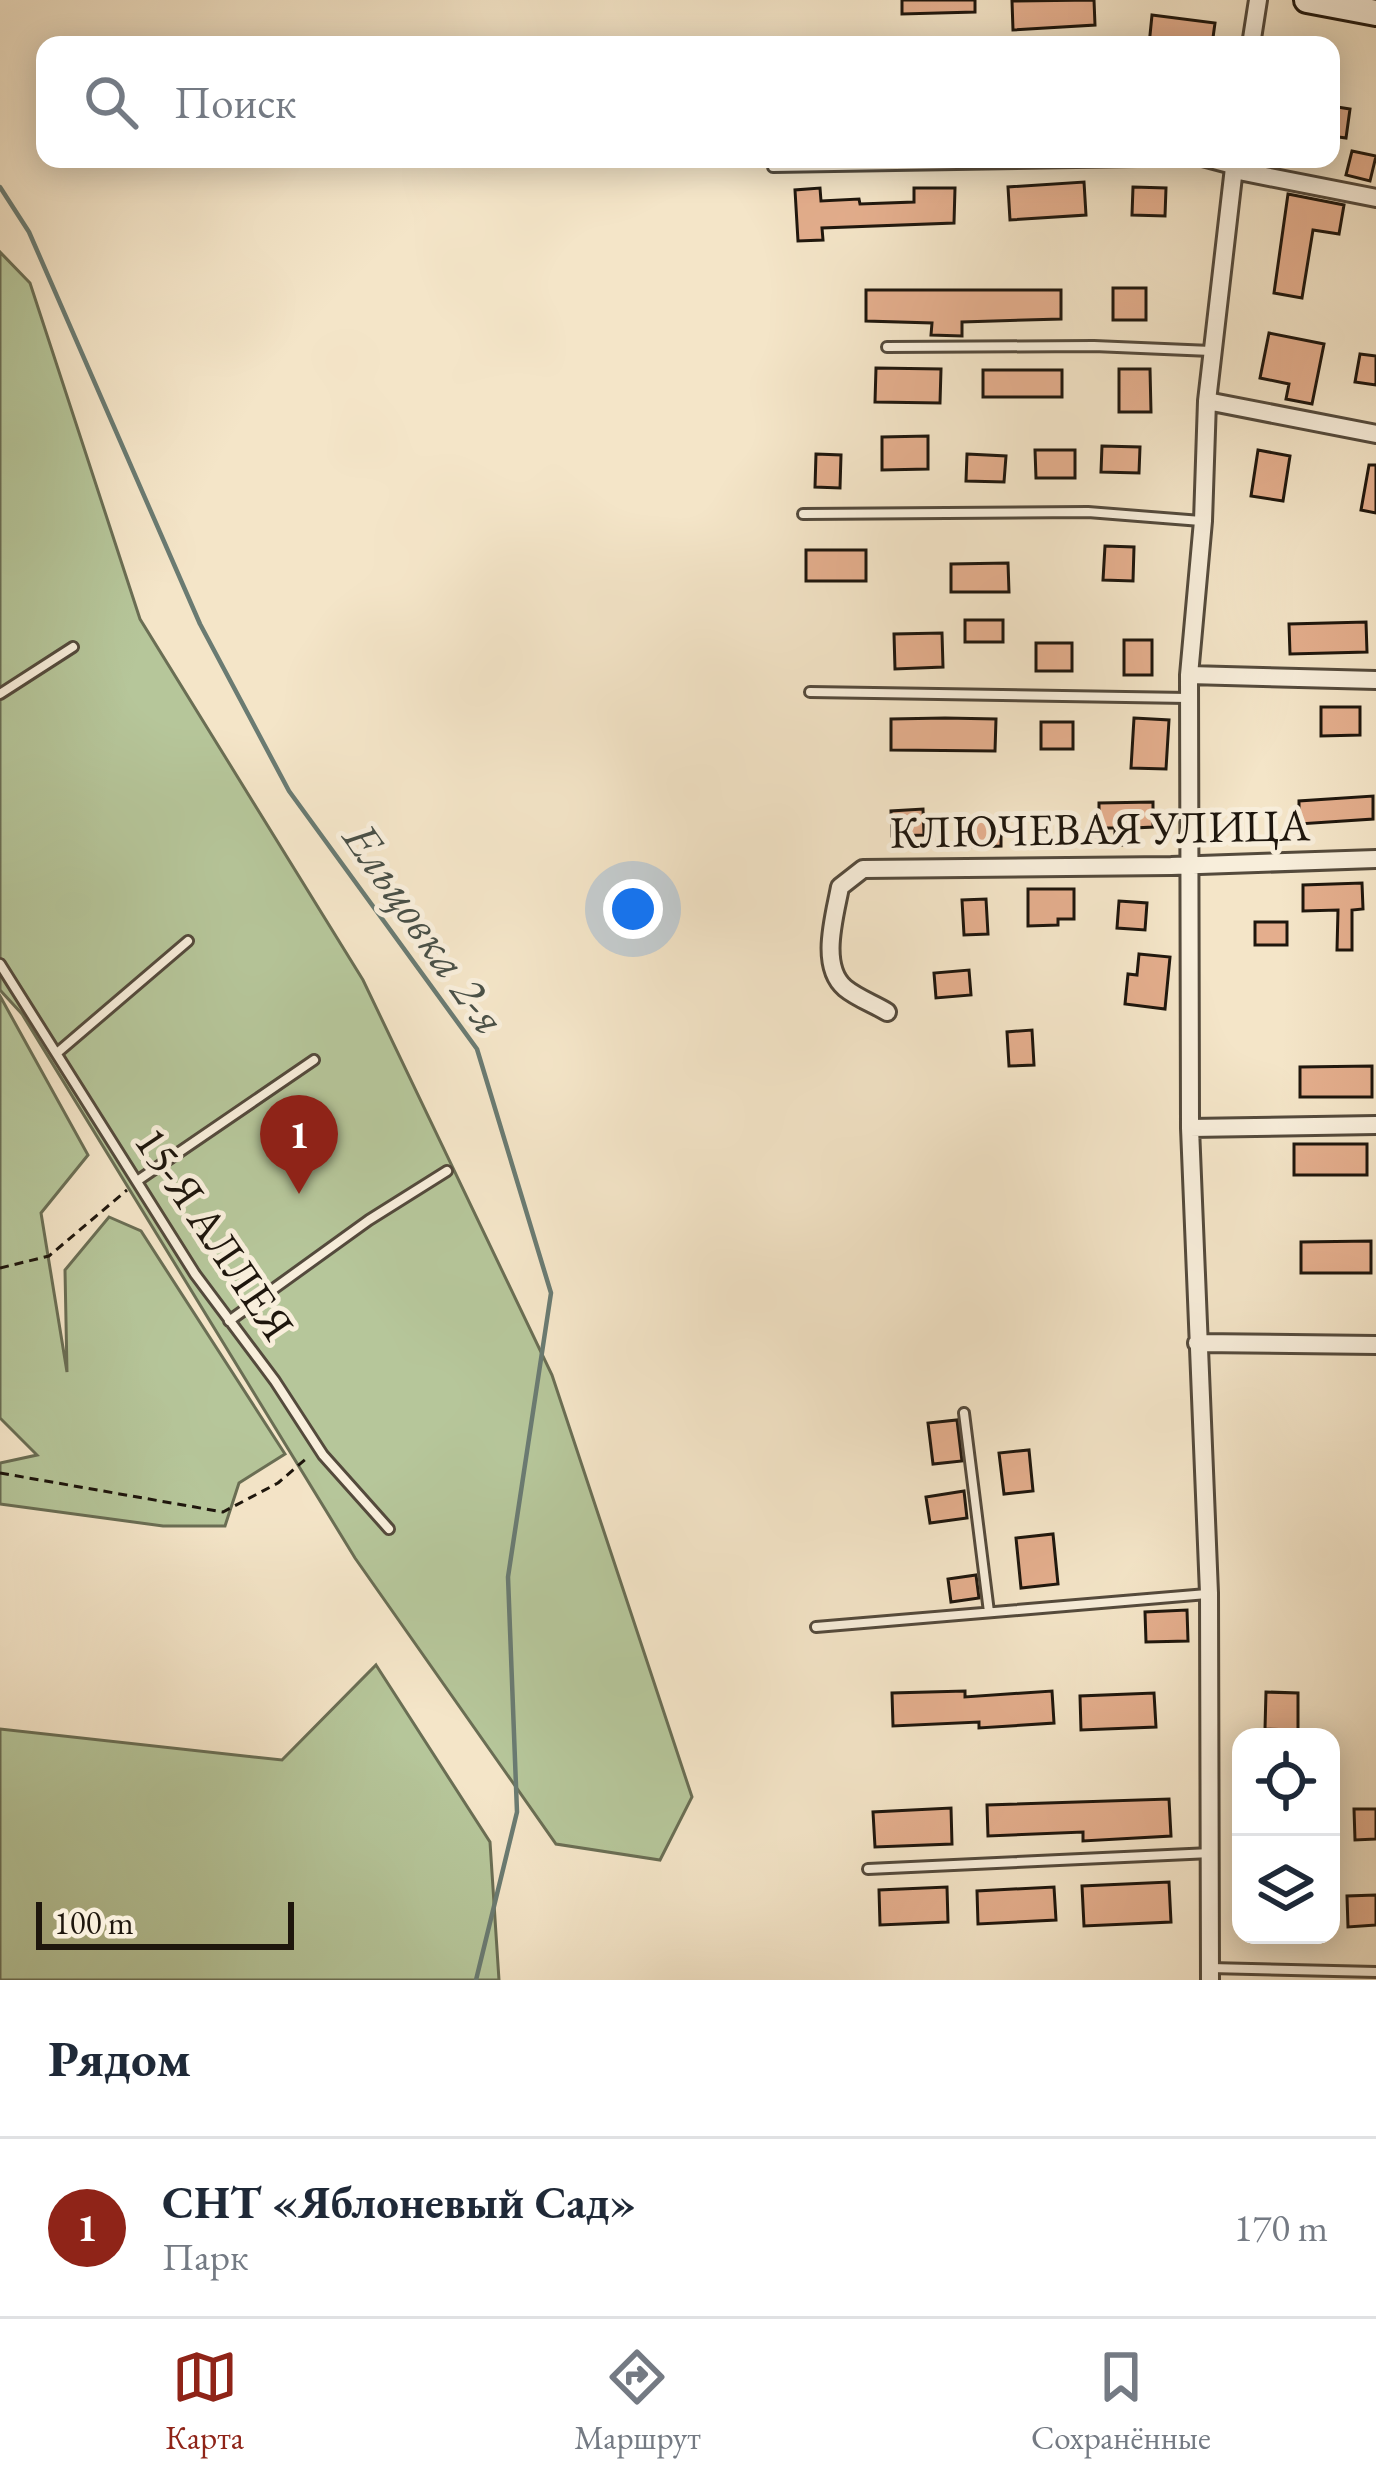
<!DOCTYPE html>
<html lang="ru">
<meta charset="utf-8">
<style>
:root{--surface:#fff;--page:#f6f6f7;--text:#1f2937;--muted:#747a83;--line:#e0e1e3;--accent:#8f2418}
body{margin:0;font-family:"EB Garamond",serif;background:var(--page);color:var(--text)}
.controls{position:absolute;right:36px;bottom:36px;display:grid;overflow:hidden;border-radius:24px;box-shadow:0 6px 30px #0003}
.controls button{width:108px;height:108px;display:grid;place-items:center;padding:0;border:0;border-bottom:3px solid var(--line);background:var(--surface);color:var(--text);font:60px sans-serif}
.scale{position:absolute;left:36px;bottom:30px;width:258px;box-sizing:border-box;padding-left:12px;border:6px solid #1e160d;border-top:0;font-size:33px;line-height:42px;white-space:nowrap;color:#1e160d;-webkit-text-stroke:9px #f8eedb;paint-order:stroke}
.you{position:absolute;left:633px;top:909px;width:42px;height:42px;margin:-30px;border:9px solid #fff;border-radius:50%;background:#1a73e8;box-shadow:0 0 0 18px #1a73e833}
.badge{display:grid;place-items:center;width:78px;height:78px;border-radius:50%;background:var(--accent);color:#fff;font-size:39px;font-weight:700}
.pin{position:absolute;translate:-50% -99px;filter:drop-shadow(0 3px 6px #0008)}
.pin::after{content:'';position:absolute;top:63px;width:42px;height:36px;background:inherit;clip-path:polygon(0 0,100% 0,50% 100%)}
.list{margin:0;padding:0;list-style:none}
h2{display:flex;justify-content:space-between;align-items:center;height:156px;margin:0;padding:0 48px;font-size:51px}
h2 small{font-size:39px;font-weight:400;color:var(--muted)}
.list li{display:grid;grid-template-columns:78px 1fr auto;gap:36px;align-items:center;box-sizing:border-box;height:180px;padding:0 48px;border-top:3px solid var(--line)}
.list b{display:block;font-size:45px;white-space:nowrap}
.list p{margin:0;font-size:39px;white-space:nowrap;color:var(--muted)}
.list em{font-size:39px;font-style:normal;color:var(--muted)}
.icon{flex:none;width:66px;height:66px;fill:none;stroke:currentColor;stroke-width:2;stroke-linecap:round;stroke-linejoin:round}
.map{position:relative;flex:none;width:1376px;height:1980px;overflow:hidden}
.search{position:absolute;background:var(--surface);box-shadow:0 6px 30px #0003;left:36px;right:36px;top:36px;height:132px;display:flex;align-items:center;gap:30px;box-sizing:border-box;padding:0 42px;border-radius:24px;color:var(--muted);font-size:45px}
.sheet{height:336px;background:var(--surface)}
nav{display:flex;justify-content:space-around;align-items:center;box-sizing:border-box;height:168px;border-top:3px solid var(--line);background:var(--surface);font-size:33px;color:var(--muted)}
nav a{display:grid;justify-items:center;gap:6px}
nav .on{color:var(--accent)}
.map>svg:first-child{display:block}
.green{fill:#b6c69a;stroke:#6a6e54;stroke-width:3}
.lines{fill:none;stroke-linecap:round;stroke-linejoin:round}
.stream{stroke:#6a7b72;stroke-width:4.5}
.building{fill:#e4ae8d;stroke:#1e160d;stroke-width:3}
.service-casing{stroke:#544a3c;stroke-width:14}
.minor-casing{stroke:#544a3c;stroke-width:22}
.secondary-casing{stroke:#1e160d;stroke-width:30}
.path{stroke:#1e160d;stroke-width:3;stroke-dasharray:9 6;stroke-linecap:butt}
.service{stroke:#f8eedb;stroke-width:8}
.minor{stroke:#f8eedb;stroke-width:16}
.secondary{stroke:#f8eedb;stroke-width:24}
.labels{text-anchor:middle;stroke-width:10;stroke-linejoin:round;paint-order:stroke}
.street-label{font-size:45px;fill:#1e160d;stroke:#f8eedb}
.water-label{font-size:48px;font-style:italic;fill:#4a5148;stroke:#f8eedb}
</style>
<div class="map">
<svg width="1376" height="1980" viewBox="0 0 1376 1980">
<rect width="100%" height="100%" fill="#f4e5c8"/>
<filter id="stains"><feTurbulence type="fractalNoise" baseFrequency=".00167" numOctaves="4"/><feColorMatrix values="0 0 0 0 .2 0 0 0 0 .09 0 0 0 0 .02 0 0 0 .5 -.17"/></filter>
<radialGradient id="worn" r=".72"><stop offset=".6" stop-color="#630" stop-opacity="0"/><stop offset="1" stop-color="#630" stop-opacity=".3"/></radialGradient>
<path class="green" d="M0,252L30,283L140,619L363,980L552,1375L692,1797L660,1860L556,1844L355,1558L22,1014L0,990Z
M0,996L88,1155L41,1213L67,1372L65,1270L109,1217L141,1231L285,1454L239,1483L225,1526H163L0,1504V1463L37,1455L0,1418Z
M376,1665L490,1842L499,1980H0V1729L282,1760Z"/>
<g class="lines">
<path class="stream" d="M0,187L29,232L200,624L289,791L477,1049L551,1293L508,1577L517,1812L476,1980"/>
</g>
<path class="building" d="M902,0H975V12L902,14Z
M1094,0L1095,25L1013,30L1012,1Z
M1152,15L1215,23L1212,45H1149Z
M1331,106L1350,109L1346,138L1331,136Z
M1352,151L1376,156L1370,181L1346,175Z
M1084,182L1086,215L1010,220L1008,187Z
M1133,187L1166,188L1165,216L1132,215Z
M820,188L821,201L859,199L860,204L914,202V188H955L954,223L822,228L823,240L798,241L795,190Z
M1288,194L1344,205L1339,234L1313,230L1302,298L1274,293Z
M1113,288H1146V320H1113Z
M866,290H1061V319L962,322V336L931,335L932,323L866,321Z
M1269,333L1324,344L1312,404L1286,399L1289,384L1260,378Z
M1360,354L1376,356V385L1355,382Z
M876,368L941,369L940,403L875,402Z
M1119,369H1150L1151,412H1119Z
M983,370H1062V397H983Z
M928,436V469L882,470V437Z
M1102,446L1140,447L1139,473L1101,472Z
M1035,450H1075V478H1036Z
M1258,450L1290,456L1283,501L1251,496Z
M816,454L841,455L840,488L815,487Z
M967,454L1006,456L1004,482L966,481Z
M1369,465H1376V513L1361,510Z
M1105,546L1134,547L1133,581L1103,580Z
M806,550H866V581H806Z
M1008,563L1009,592H951V564Z
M965,620H1003V642H965Z
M1366,622L1367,652L1290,654L1289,624Z
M942,633L943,667L895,669L894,634Z
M1124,640H1152V675H1124Z
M1036,643H1072V671H1036Z
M1321,707H1360V735L1321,736Z
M945,718L996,719L995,751L891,750V719Z
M1134,718L1169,720L1166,769L1131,768Z
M1041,722H1073V749H1041Z
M1373,796V819L1299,824V801Z
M1153,802V827L1135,828L1136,845H1115V828H1099V803Z
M923,809L924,835L892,836L891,811Z
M1001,819V846L973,847L972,820Z
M1362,883L1363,909L1352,910V950H1337L1338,910L1303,911V885Z
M1028,889H1074V919H1058V925L1028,926Z
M986,899L988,934L964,935L962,900Z
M1119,901L1147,903L1145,930L1117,928Z
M1255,922H1287V945H1255Z
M1139,954L1170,957L1165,1009L1125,1004L1128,974L1137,975Z
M969,970L971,995L936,998L934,973Z
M1032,1030L1034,1065L1009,1066L1007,1032Z
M1372,1066V1097H1300V1067Z
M1294,1144H1367V1175H1294Z
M1371,1241V1273H1301V1242Z
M957,1420L962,1461L933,1464L928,1423Z
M1029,1450L1033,1491L1004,1494L999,1453Z
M964,1491L967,1518L930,1523L926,1497Z
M1053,1534L1058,1584L1021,1588L1016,1538Z
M976,1575L979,1598L951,1602L948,1579Z
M1187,1610L1188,1641L1146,1642L1145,1612Z
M965,1691V1697L1052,1691L1054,1723L979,1728V1722L893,1726L892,1693Z
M1266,1692L1298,1693V1730L1265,1729Z
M1154,1693L1156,1727L1081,1730L1080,1696Z
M1169,1799L1171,1836L1083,1841V1832L988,1836L987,1805Z
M951,1808L952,1844L875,1847L873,1812Z
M1354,1809H1376V1839L1355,1840Z
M1169,1882L1171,1922L1084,1926L1082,1886Z
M947,1887L948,1922L880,1925L879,1890Z
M1054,1887L1056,1920L978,1924L977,1891Z
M1376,1895V1925L1348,1927L1347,1896Z"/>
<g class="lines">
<g class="service-casing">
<path id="service" d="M773,167L1198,160L1232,169
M887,347L1094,346L1211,351
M803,514L1088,512L1201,521
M810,692L1188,698
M0,694L73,647
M0,964L195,1274L275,1381L323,1455L389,1529
M57,1053L188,941
M137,1181L314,1060
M229,1321L369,1220L447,1171
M964,1413L989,1612
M816,1627L1207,1594
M868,1869L1211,1853
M1210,1968L1376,1972"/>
</g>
<g class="minor-casing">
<path id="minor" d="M1251,45L1258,0
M1234,170L1376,198
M1207,401L1376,434
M1189,675L1376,680
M887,1012C874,1004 857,998 845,988C819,966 835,915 840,887L863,869L1171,866L1376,859
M1190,1128L1376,1125
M1197,1343L1376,1345
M1210,1980L1209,1593L1190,1128L1189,675L1203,521L1207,401L1235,159"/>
</g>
<g class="secondary-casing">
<path id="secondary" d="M1307,0L1376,13"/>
</g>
<path class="path" d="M0,1268L49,1256L127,1190
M0,1473L223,1512L278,1483L308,1457"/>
<use href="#service" class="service"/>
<use href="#minor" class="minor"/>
<use href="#secondary" class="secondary"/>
</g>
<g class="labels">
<g class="street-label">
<text transform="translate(1100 828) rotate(-1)" y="16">КЛЮЧЕВАЯ УЛИЦА</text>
<text transform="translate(215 1233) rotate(56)" y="16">15-Я АЛЛЕЯ</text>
</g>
<g class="water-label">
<text transform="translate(426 928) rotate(55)" y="17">Ельцовка 2-я</text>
</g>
</g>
<rect width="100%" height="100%" filter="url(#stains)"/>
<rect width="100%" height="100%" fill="url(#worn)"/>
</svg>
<div class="controls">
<button><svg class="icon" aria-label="locate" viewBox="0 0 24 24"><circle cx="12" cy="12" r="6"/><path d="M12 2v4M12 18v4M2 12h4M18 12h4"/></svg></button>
<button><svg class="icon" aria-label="layers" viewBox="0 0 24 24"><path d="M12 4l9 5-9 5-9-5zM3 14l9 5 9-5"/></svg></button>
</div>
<div class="scale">100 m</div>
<div class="you"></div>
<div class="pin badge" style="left:299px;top:1194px">1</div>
<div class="search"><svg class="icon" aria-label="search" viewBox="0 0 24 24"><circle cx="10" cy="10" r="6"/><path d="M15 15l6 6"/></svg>Поиск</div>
</div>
<section class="sheet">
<h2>Рядом<small></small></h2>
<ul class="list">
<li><span class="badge">1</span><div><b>СНТ «Яблоневый Сад»</b><p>Парк</p></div><em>170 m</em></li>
</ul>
</section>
<nav>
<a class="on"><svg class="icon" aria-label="map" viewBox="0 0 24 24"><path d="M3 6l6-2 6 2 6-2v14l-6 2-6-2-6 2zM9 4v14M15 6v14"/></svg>Карта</a>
<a><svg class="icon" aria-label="directions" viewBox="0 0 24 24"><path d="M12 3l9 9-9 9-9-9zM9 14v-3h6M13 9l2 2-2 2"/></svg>Маршрут</a>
<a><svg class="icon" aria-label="saved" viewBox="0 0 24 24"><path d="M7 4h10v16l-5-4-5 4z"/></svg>Сохранённые</a>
</nav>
